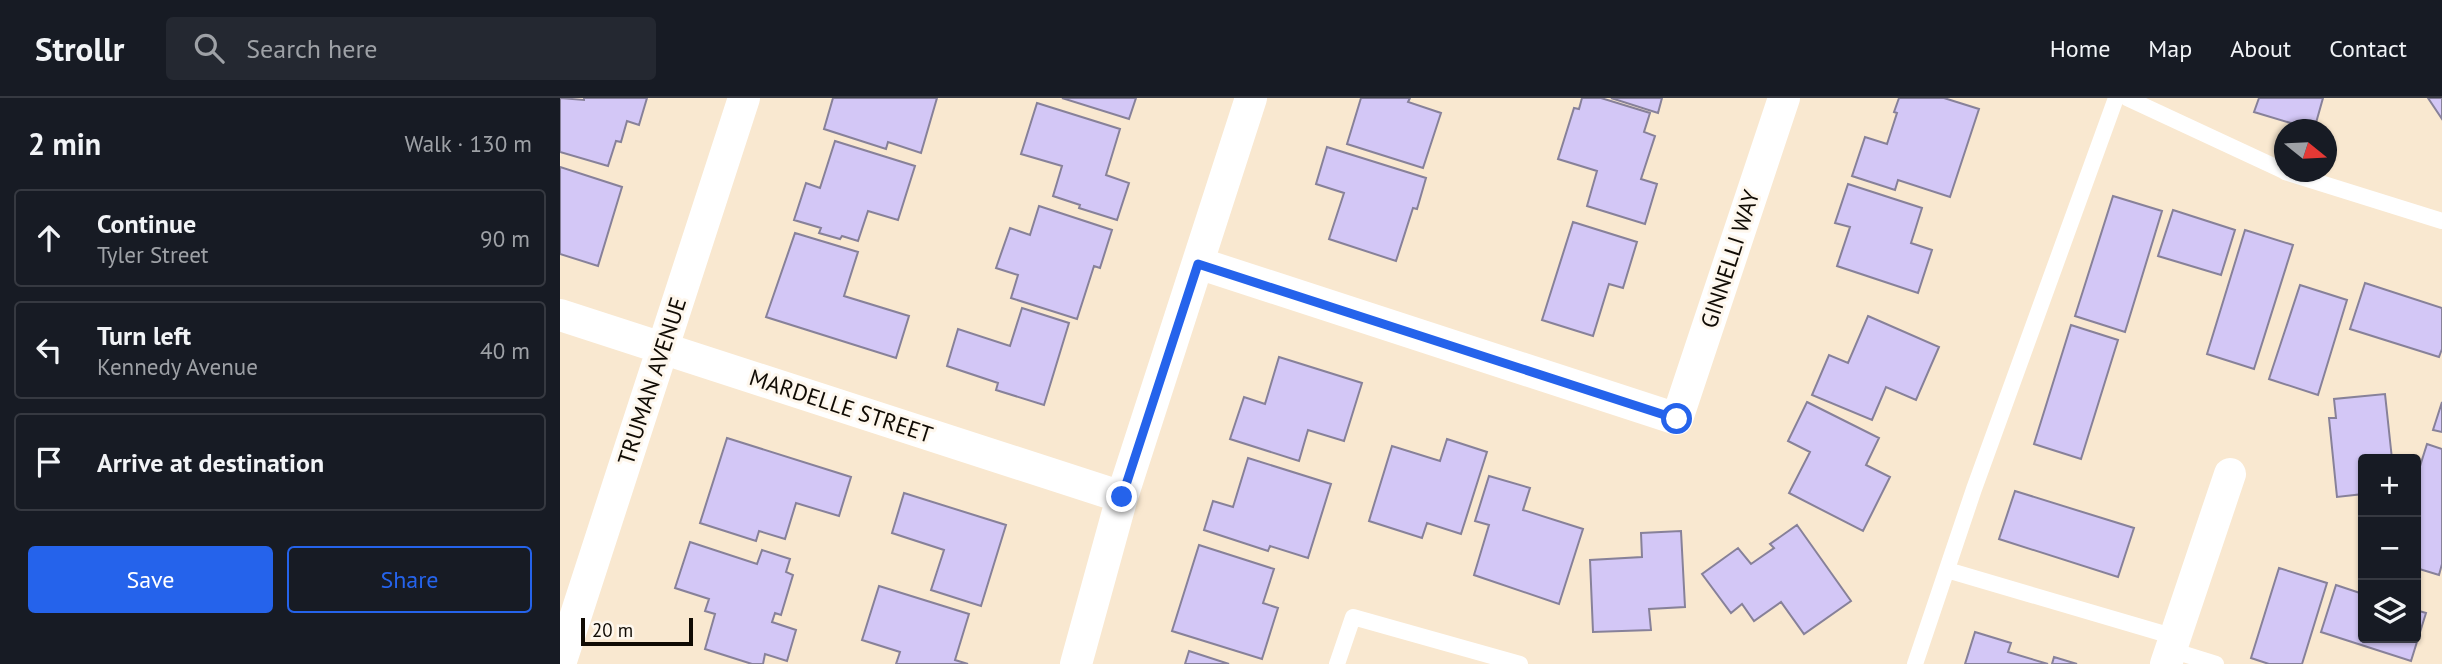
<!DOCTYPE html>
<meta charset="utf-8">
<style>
:root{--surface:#171b24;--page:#242831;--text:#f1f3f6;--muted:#9ea1a6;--line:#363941;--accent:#2563eb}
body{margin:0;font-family:"PT Sans",sans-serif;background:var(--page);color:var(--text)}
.controls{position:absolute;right:21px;bottom:21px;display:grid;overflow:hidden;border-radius:7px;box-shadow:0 2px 5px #0004}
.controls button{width:63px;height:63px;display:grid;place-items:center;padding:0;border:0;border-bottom:2px solid var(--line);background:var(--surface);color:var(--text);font:35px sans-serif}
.compass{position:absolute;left:1714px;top:21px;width:63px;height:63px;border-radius:50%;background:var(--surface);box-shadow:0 2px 5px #0004;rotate:108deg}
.scale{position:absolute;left:21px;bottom:18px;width:112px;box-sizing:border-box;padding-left:7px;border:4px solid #100b04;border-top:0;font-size:19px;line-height:24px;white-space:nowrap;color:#100b04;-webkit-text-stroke:5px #fef7ed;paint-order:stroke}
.stop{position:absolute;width:21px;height:21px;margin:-16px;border:5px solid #2563eb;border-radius:50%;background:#fff}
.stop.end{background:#2563eb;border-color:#fff;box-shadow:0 2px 7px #0008}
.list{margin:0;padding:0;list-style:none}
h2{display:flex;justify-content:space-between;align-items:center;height:91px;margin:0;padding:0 28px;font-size:30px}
h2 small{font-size:23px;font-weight:400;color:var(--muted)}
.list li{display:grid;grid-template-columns:46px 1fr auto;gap:21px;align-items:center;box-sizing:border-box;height:98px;margin:0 14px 14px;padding:0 14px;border:2px solid var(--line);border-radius:7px}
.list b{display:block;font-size:26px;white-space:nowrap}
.list p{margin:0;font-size:23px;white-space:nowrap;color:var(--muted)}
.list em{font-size:23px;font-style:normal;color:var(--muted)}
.actions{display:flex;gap:14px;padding:21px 28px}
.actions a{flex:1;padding:16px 0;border:2px solid var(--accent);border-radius:7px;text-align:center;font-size:24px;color:var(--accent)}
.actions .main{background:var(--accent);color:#fff}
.icon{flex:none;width:38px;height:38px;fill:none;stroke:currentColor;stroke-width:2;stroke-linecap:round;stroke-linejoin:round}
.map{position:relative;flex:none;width:1882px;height:566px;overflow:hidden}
header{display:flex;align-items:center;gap:42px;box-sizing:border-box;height:98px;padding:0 35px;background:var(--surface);border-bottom:2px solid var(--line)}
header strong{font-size:33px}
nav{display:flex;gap:38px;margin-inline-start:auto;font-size:24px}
.search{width:490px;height:63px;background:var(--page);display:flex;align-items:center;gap:18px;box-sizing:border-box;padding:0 24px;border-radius:7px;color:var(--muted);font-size:26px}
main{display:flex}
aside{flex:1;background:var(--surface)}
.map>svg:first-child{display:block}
.building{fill:#d3c7f6;stroke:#878199;stroke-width:2}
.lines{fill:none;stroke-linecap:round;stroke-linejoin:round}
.lane{stroke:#fff;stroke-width:16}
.street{stroke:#fff;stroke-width:32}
.route{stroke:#2563eb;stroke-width:9}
.labels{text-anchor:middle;stroke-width:6;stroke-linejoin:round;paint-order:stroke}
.street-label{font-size:23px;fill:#100b04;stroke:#fef7ed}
</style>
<header>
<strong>Strollr</strong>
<div class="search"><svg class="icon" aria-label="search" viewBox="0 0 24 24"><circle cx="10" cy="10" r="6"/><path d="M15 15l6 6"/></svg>Search here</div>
<nav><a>Home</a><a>Map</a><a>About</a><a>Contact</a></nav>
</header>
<main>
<aside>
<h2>2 min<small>Walk · 130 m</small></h2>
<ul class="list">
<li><svg class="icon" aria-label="ahead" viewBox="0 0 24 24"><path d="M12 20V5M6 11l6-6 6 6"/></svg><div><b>Continue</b><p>Tyler Street</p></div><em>90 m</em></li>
<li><svg class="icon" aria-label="left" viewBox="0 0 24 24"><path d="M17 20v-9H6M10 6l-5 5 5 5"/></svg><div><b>Turn left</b><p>Kennedy Avenue</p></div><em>40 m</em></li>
<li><svg class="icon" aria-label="arrive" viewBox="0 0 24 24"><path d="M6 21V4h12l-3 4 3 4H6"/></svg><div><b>Arrive at destination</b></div></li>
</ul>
<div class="actions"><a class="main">Save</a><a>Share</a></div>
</aside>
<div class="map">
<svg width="1882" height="566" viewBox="0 0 1882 566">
<rect width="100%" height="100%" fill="#f9e8d0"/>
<path class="building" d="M0,0L24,2V0H87L79,27L67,23L61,44L56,43L48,68L0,54Z
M273,0H377L361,55L328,44L326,51L264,31Z
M502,0H576L569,21Z
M801,0H850L848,4L881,15L863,70L787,46Z
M1022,0H1041L1090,15L1084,34L1095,38L1081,81L1097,86L1085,126L1027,108L1037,73L998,61L1014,10L1019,11Z
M1051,0H1102L1098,15Z
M1339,0H1384L1419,11L1390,99L1338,82L1335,92L1292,78L1305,39L1327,46L1337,15L1334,14Z
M1699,0H1763L1754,32L1694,14Z
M1868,0H1882V21Z
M477,5L560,31L546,77L569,85L557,122L519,110L520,107L493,98L502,68L461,56Z
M275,43L355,68L338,122L308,113L298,143L282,138L280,141L259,135L261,130L234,122L246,85L260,90Z
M767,49L866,80L857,111L853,110L836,163L769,141L784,95L756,86Z
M0,69L62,89L38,168L0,156Z
M1288,86L1362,110L1351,145L1372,152L1358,195L1277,168L1290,129L1275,125Z
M1553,98L1602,113L1565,234L1515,218Z
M479,108L552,132L540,170L534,168L517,221L451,200L458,177L436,170L450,130L470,137Z
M1613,112L1675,132L1661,177L1598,158Z
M1013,124L1077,144L1063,190L1049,186L1033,238L982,222Z
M1685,132L1733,147L1694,271L1647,256Z
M235,135L298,154L284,198L349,218L336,260L206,219Z
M1805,185L1882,210V251L1879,259L1790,231Z
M1740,187L1787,202L1758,297L1709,281Z
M462,210L509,225L484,307L436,292L438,285L387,268L398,231L450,248Z
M1308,218L1379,249L1356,302L1326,289L1312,322L1252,297L1269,257L1288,265Z
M1511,227L1558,242L1521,361L1474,346Z
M719,259L802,285L784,343L748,332L739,363L670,341L684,299L705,306Z
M1825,296L1832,361H1803V396L1777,399L1769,320H1776L1774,301Z
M1247,304L1319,340L1306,367L1330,379L1303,433L1229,395L1250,354L1228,343Z
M1882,304V334L1873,332Z
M167,340L291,379L279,418L236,405L225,441L199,433L196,443L140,425Z
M887,341L927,354L901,436L867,425L862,440L809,423L832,348L880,363Z
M1867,346L1882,351V466L1879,477L1856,470V381Z
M688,360L771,386L748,460L710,448L708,453L644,432L653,403L673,409Z
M929,378L970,390L963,412L1023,431L999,506L914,477L929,427L915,423Z
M1455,393L1574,430L1558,479L1439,441Z
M344,395L446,427L421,508L371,492L384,452L332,435Z
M1237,427L1291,503L1244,536L1221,504L1194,523L1182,506L1171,515L1142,476L1178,450L1191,466L1214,450L1210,446Z
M1121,433L1125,509L1089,511L1091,532L1033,534L1030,462L1082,459L1081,435Z
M130,444L197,466L202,452L230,461L226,474L233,477L221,517L215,515L212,524L236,532L227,563L205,556L203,566H192L145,551L155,516L145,513L149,501L115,490Z
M639,447L714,471L703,505L718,510L702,561L612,533Z
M1719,470L1767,485L1742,566H1709L1691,560Z
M1776,487L1803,496V540H1856V512L1866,515L1851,563L1761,534Z
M319,488L409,516L395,562L408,566H336L340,554L302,542Z
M1415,534L1451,545L1448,554L1488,566H1405Z
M629,553L669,566H625Z
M1494,559L1517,566H1492Z"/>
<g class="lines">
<path class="lane" d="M1567,0L1724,73
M1725,74L1882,123
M1387,472L1615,539
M1611,552L1656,566
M777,566L793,519L960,566
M1355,566L1414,391L1556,0"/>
<path class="street" d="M638,165L1117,321L1224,0
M0,217L562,399
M0,566L184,0
M516,566L562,399L691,0
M1606,566L1670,376"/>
</g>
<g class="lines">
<path class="route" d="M562,399L638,166L1117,321"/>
</g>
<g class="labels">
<g class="street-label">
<text transform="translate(1170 161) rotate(-72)" y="8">GINNELLI WAY</text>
<text transform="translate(92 283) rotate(-72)" y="8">TRUMAN AVENUE</text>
<text transform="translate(281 308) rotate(18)" y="8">MARDELLE STREET</text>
</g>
</g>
</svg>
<div class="controls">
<button>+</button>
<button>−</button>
<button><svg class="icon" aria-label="layers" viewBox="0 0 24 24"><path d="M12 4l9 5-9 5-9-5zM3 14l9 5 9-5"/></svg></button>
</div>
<svg class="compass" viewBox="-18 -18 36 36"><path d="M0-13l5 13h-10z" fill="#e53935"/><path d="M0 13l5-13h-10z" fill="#9ea1a6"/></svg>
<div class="scale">20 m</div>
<div class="stop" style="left:1117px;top:321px"></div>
<div class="stop end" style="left:562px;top:399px"></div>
</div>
</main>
